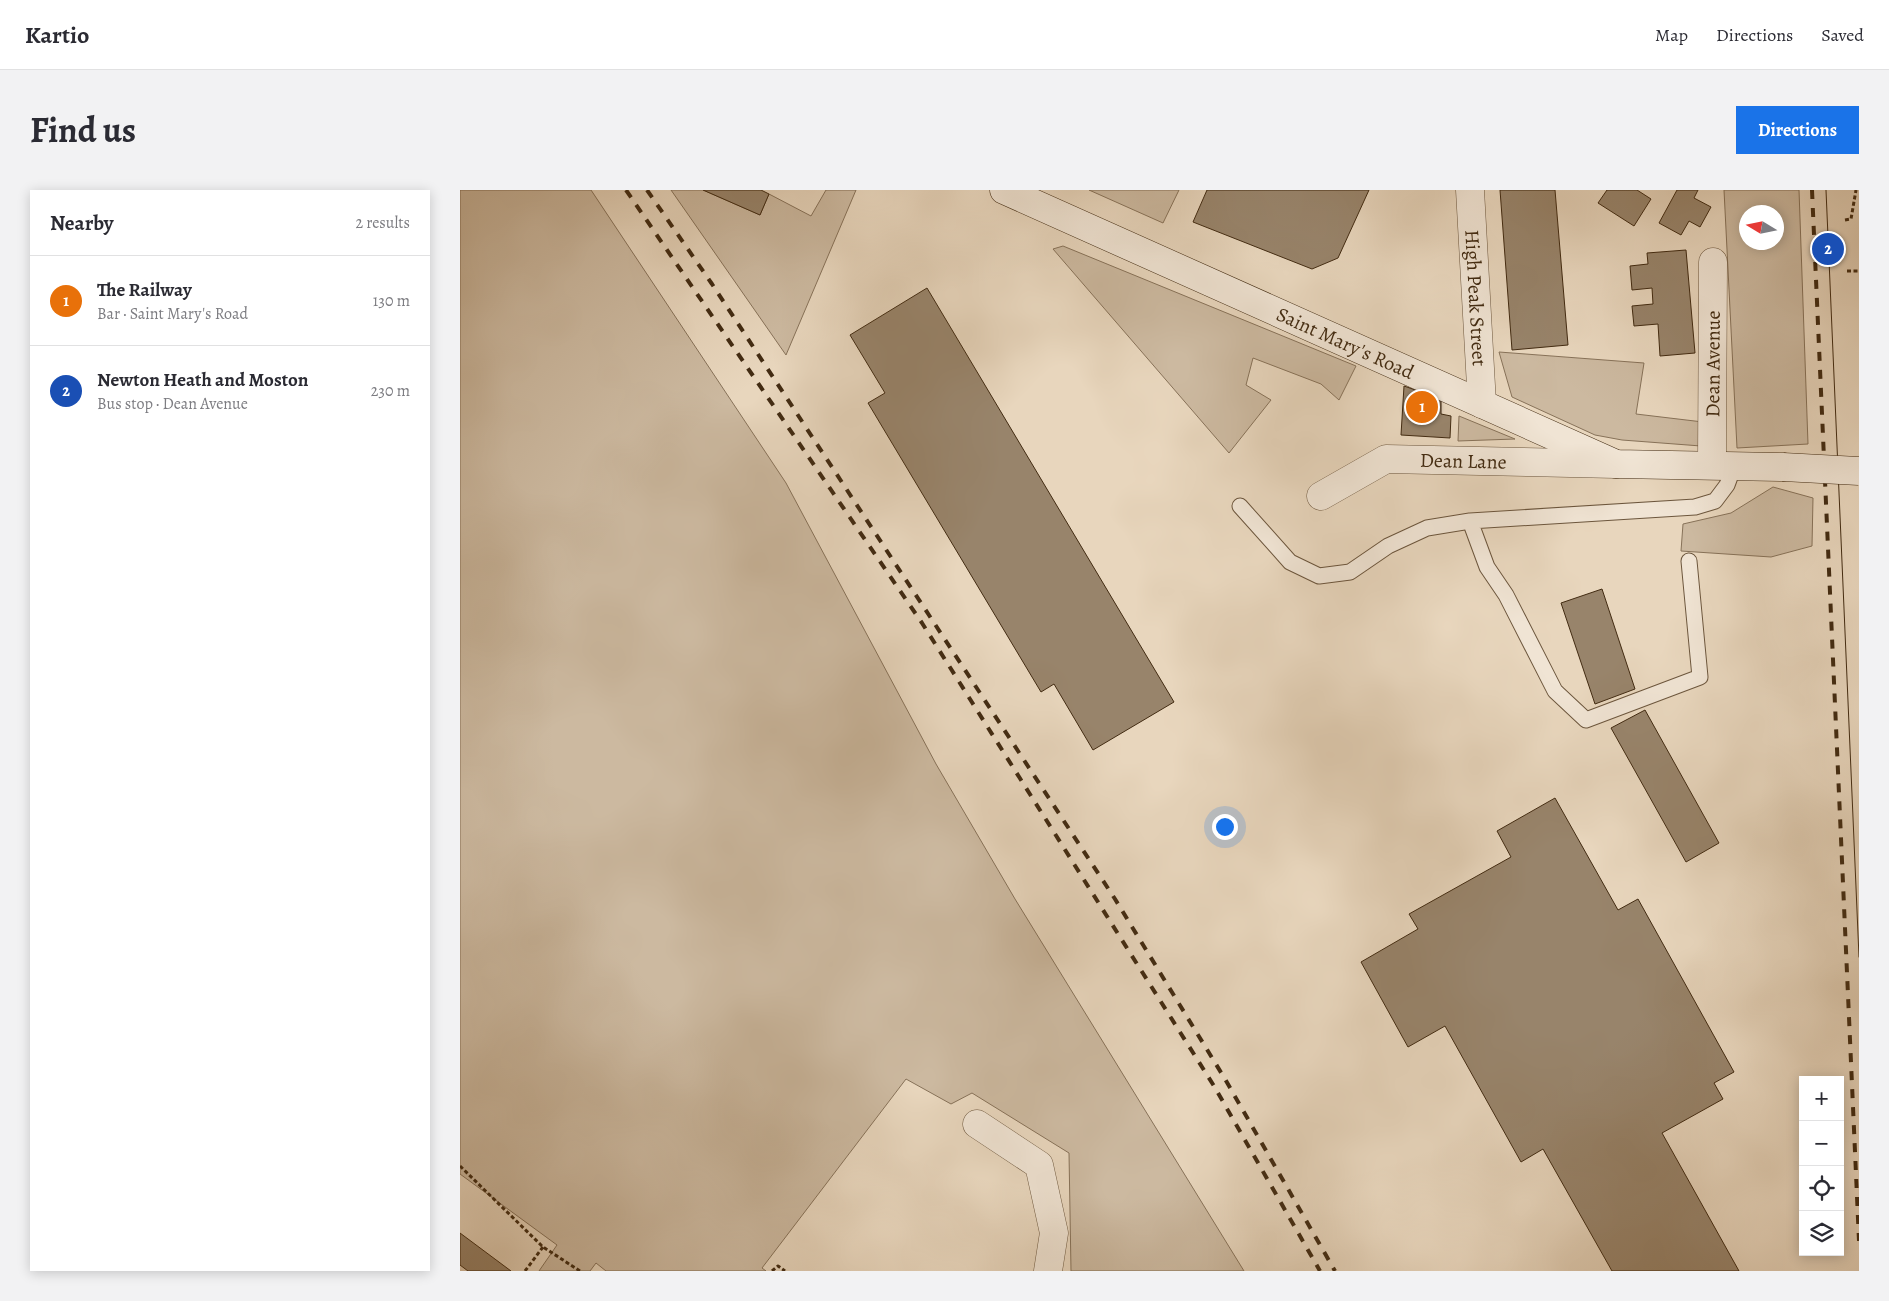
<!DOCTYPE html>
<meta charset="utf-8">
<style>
:root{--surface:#fff;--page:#f2f2f3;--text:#2b2b33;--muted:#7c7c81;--line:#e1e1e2;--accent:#1a73e8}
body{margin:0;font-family:Alegreya,serif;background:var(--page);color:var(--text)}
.controls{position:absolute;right:15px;bottom:15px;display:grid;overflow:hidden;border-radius:0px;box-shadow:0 2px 12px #0003}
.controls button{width:45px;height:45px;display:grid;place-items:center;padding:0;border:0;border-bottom:1px solid var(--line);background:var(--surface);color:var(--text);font:25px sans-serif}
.compass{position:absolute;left:1279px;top:15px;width:45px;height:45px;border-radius:50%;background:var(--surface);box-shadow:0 2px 12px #0003;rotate:280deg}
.you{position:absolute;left:764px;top:636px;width:18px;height:18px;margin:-12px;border:4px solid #fff;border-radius:50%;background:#1a73e8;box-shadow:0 0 0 8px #1a73e833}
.badge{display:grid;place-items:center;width:32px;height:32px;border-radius:50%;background:var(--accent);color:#fff;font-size:16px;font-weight:700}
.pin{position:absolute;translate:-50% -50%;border:2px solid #fff;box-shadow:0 1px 5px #0006}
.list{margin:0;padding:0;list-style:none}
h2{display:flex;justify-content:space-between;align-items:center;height:65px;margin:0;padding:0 20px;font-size:21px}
h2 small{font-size:16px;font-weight:400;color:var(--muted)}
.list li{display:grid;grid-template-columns:32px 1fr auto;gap:15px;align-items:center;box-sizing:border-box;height:90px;padding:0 20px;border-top:1px solid var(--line)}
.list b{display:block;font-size:19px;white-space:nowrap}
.list p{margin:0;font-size:16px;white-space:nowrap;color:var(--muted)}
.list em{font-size:16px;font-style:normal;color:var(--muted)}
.icon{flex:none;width:28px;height:28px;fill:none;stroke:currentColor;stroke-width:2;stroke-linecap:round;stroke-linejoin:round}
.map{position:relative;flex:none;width:1399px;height:1081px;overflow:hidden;border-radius:0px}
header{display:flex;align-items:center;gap:30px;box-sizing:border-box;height:70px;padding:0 25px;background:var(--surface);border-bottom:1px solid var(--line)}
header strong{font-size:24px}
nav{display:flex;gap:28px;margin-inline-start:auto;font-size:18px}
.intro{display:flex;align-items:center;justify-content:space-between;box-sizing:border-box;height:120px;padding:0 30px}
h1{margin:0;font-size:35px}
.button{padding:12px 22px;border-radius:0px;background:var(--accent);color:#fff;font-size:18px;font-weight:700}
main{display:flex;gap:30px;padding:0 30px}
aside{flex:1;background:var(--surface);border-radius:0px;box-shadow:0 2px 12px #0003}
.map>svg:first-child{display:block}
.green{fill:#ccb9a0;stroke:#877259;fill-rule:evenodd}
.building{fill:#98846b;stroke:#422b12}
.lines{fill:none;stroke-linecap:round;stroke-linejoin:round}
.lane-casing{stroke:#6c563d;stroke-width:17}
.street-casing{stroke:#6c563d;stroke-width:29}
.secondary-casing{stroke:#422b12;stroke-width:29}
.path{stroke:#422b12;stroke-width:3;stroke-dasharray:4 2.5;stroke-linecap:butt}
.lane{stroke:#f0e4d4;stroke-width:15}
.street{stroke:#f0e4d4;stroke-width:28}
.secondary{stroke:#f0e4d4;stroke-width:28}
.tram{stroke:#422b12;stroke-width:1}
.rail{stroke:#422b12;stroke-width:4;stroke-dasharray:9 9;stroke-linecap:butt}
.secondary-bridge-casing{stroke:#422b12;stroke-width:29;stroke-linecap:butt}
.secondary-bridge{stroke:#f0e4d4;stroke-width:28}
.labels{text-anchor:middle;stroke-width:4;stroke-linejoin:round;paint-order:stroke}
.street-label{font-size:20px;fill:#422b12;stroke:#f0e4d4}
</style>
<header>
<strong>Kartio</strong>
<nav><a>Map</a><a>Directions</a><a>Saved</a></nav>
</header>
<div class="intro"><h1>Find us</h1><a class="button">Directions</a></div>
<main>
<aside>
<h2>Nearby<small>2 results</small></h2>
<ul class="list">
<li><span class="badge" style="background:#e8710a">1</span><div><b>The Railway</b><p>Bar · Saint Mary's Road</p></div><em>130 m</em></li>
<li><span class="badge" style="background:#1a4fb4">2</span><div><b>Newton Heath and Moston</b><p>Bus stop · Dean Avenue</p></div><em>230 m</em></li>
</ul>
</aside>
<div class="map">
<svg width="1399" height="1081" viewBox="0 0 1399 1081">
<rect width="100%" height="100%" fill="#e8d6bd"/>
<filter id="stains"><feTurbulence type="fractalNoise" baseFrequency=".004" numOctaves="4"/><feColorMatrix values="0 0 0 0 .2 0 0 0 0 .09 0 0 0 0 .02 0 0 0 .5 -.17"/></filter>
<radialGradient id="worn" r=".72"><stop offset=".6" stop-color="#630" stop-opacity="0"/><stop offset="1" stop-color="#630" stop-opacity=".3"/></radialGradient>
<path class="green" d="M0,0H131L326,293L476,574L555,709L784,1081H611L609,963L512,903L491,914L446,889L302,1078L306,1081H146L136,1073L130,1081H79L97,1055L0,984Z
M211,0H243L300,25L309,4L351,26L366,0H396L326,165Z
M629,0H719L703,33Z
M1264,0H1339L1348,254L1277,258ZM1286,22H1316V52H1286Z
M603,56L896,176L879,210L861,194L793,168L786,195L811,210L769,263L593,59Z
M1039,162L1184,173L1176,224L1243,232L1241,256L1162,250L1135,245L1052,207Z
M999,226L1055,249L998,251Z
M1313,297L1353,308L1352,356L1311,367L1221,361L1223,334L1271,323Z"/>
<path class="building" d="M243,0H301L309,4L300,25Z
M747,0H909L878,68L852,79L733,32Z
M1040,0H1095L1108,155L1052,160Z
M1147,0H1177L1191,9L1174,36L1138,13Z
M1217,0H1238L1234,8L1251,17L1240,37L1229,31L1221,45L1199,33Z
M1226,60L1235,163L1200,166L1198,134L1174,136L1172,116L1193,114L1192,98L1172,100L1170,76L1188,74L1187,63Z
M467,98L714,512L633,560L594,494L581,502L408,213L425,203L390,145Z
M944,196L981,209V224L991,226L990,248L941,245Z
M1142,399L1175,499L1135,514L1101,413Z
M1185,520L1259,653L1226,672L1151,538Z
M1095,608L1158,720L1178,709L1274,882L1254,893L1263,909L1202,943L1279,1081H1152L1083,959L1061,972L985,836L948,857L901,772L958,739L949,724L1051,667L1037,641Z
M0,1043L51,1081H8L0,1075Z"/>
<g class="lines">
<g class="lane-casing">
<path id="lane" d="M780,316L830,372L859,386L890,382L928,356L967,338L1010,331
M1229,371L1240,487L1126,530L1095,501L1046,405L1027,377L1010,331L1235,317L1255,311L1267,295L1274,276"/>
</g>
<g class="street-casing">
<g id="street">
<path id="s1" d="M1010,0L1022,214"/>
<path id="s2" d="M1252,275L1253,72"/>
<path id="s3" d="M861,306L926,269L1156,274"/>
<path d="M517,934L579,975L594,1043L588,1081"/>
</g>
</g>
<g class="secondary-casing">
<g id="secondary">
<path id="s4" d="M544,0L1156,274L1323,277"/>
</g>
</g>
<path class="path" d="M1385,30L1391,29L1396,0
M1387,81H1399
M0,976L83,1057L120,1081
M65,1081L83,1057
M312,1081L318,1076L325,1081"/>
<use href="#lane" class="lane"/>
<use href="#street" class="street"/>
<use href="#secondary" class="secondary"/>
<path class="tram" d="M1366,0L1399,767"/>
<path class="rail" d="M166,0L462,433L754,896L860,1081
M187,0L252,94L655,709L765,889L875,1081
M1352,0L1399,1051"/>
<g class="secondary-bridge-casing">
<path id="secondary-bridge" d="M1323,277L1399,281"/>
</g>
<use href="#secondary-bridge" class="secondary-bridge"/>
</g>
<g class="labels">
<g class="street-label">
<text dy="7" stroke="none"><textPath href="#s1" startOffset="108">High Peak Street</textPath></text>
<text dy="7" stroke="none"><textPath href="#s4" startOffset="374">Saint Mary's Road</textPath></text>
<text dy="7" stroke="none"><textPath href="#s2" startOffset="101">Dean Avenue</textPath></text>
<text dy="7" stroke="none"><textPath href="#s3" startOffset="152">Dean Lane</textPath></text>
</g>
</g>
<rect width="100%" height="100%" filter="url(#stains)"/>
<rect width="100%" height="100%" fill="url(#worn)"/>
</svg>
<div class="controls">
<button>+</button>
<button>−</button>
<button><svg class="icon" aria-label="locate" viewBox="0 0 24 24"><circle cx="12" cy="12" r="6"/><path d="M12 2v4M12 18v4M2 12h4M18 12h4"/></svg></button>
<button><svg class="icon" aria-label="layers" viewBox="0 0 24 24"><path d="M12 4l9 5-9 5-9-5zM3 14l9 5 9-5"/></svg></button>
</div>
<svg class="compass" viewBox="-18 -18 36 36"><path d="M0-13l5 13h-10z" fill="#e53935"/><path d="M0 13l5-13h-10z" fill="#7c7c81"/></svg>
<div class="you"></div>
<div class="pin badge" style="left:962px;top:217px;background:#e8710a">1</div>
<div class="pin badge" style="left:1368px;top:59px;background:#1a4fb4">2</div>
</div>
</main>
